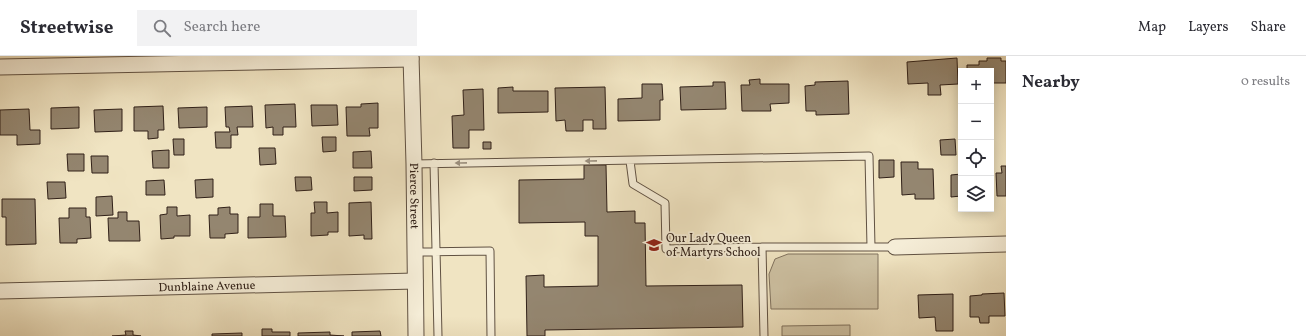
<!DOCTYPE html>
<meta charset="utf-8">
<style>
:root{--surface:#fff;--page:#f2f2f3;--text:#2b2b33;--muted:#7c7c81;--line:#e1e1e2}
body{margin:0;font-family:Vollkorn,serif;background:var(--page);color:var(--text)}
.controls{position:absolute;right:12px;top:12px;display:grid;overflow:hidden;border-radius:0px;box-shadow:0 2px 10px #0003}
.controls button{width:36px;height:36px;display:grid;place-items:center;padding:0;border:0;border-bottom:1px solid var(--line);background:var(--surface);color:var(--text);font:20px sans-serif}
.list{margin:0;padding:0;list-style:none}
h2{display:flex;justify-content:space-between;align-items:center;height:52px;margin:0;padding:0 16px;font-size:17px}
h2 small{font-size:13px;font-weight:400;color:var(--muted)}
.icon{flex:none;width:22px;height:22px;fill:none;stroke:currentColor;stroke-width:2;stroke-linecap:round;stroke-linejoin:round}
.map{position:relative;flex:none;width:1006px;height:280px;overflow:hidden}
header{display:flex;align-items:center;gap:24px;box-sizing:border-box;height:56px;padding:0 20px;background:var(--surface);border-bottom:1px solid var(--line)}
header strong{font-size:19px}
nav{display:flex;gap:22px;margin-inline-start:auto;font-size:14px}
.search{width:280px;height:36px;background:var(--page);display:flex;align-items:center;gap:10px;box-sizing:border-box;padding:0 14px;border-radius:0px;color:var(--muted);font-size:15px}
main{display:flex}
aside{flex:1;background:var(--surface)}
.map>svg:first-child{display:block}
.green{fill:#cfc3a5;stroke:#80725e}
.building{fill:#948670;stroke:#302018}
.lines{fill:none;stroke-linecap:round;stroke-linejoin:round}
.service-casing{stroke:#605142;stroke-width:9}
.minor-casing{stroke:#605142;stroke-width:17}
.service{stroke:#f5edd7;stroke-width:7}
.minor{stroke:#f5edd7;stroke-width:15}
.oneway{fill:#9c9181}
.labels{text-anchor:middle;stroke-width:3.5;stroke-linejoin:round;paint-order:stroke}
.street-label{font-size:12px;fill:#302018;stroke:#f5edd7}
.poi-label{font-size:12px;fill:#302018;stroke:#f5edd7;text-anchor:start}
</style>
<header>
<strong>Streetwise</strong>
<div class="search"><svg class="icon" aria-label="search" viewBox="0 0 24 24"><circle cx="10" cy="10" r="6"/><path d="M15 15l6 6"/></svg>Search here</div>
<nav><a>Map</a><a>Layers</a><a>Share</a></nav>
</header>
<main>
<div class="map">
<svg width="1006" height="280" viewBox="0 0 1006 280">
<rect width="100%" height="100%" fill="#f0e4c2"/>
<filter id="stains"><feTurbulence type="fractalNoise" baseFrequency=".005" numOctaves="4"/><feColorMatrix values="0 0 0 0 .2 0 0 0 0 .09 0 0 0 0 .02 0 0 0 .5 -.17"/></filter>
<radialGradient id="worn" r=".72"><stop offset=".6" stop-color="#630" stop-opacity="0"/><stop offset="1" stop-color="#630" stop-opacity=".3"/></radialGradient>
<path class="green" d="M788,198H878V253H771L769,218L775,203Z
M850,269V280H782V270Z"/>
<path class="building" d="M957,2L958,28L940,29L941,39H928V27L908,28L907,6Z
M987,2H1001V5H1006V27H991V15H967V9H979V5H987Z
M760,23V28H789V47L770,48L771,55H742L741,29H750L749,24Z
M848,25L849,58L816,59V55H806L805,30L815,29V26Z
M713,26H725L726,53L681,54L680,31L713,30Z
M642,28H662L663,44H660V64L618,65V43L642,42Z
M513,31V35H548V56L498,57V32Z
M605,31L606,73H593V64H583V75H566L565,64L556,65L555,32Z
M483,33L484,74H469V92H453L452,60L464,59L463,34Z
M378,47V72H369L370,80H347L346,51H361V48Z
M295,48L296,71H283V79H273V71L266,72L265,49Z
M311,49H337L338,69L312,70Z
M163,50L164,74H158V82L148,83V75H134V51Z
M252,50L253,71H237L238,79H231V92H216L215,76H230L229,71H226L225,51Z
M79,51V72L51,73V52Z
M207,51V71L179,72L178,52Z
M29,53L30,74H40V88L17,89V79H0V54Z
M122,53V75L95,76L94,54Z
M322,81H336V95L323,96Z
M173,83H184V99H174Z
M955,83L956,99H941L940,84Z
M483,86H491V93H483Z
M259,92H275L276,108L260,109Z
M169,94V112H153L152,95Z
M371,95L372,112H353V96Z
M67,98H84V115H68Z
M91,100H108V117H92Z
M879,104H894V121L879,122Z
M901,106H918V113H933L934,143H915V138L902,139Z
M584,109H606L607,156L635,155V167H645L646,230L742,229L743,271L545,274V280H527L526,220L544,219V231L598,230V180H585V166L519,167V124L584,123Z
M1001,110H1006V140H997L996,117H1002Z
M961,118V140L951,141V119Z
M295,121H311L312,134L296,135Z
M354,121H372V134L354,135Z
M213,123V141L196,142L195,124Z
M164,124L165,139H146V125Z
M47,126H65L66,142L48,143Z
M112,140L113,159L96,160V141Z
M2,143H35L36,188L6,189V161H2Z
M314,146H327V157L338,156V176H328V179L311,180V157H315Z
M371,146L372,183H364V179L349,180V147Z
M260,148H273V160H285L286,181L248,182V161H260Z
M167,151H177V160L190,159V180H174V182L161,183L160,159L167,158Z
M230,151V158H238V177L225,178V182H210L209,159H218V152Z
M69,152H86V161H90L91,182L77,183V187H60L59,162H69Z
M118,156H127V165H139L140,185H109L108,162H118Z
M1004,237L1005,260H989V267H980L979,261H970V240L982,239V238Z
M953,238V275H936L935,261L919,262L918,239Z
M262,273H272V276H290V280H262Z
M125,275H133V279L141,280H112L126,279Z
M380,275L381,280H352V276Z
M330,276V279L344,280H298V277Z
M242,277V280H212V278Z"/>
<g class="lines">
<g class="service-casing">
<path id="service" d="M434,107L438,280
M414,108L869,100L871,191H762L666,193L665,147L633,128L630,105
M762,191L764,280
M871,191H895
M414,196L490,195L491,280"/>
</g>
<g class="minor-casing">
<g id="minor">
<path id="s1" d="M411,0L414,108L416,280"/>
<path d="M0,11L411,3"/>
<path d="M895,191L1006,188"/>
<path id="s2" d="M0,235L415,225"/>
</g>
</g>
<use href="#service" class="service"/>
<use href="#minor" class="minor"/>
</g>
<defs><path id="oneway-solid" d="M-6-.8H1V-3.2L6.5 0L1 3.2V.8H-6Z"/></defs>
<g class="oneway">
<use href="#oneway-solid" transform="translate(591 105) rotate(179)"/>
<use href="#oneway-solid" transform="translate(461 107) rotate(179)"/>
</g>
<defs>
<g id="school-bare" transform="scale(1.2)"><path d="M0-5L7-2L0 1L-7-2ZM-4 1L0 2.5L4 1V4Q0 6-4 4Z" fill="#8f2418" stroke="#f5edd7" stroke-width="2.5" paint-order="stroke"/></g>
</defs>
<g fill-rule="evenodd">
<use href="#school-bare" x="654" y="189"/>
</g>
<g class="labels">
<g class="street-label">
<text dy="4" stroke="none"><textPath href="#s1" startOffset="140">Pierce Street</textPath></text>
<text dy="4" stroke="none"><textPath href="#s2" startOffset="207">Dunblaine Avenue</textPath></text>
</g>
<g class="poi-label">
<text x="666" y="186">Our Lady Queen<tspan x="666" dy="14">of Martyrs School</tspan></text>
</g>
</g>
<rect width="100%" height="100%" filter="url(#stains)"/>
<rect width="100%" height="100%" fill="url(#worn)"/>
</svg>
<div class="controls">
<button>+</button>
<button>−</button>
<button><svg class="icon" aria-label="locate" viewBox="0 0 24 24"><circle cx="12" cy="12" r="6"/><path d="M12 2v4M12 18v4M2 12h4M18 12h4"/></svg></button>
<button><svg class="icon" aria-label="layers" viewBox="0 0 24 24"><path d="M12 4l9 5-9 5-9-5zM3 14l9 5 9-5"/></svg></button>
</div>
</div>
<aside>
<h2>Nearby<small>0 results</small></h2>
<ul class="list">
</ul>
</aside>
</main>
